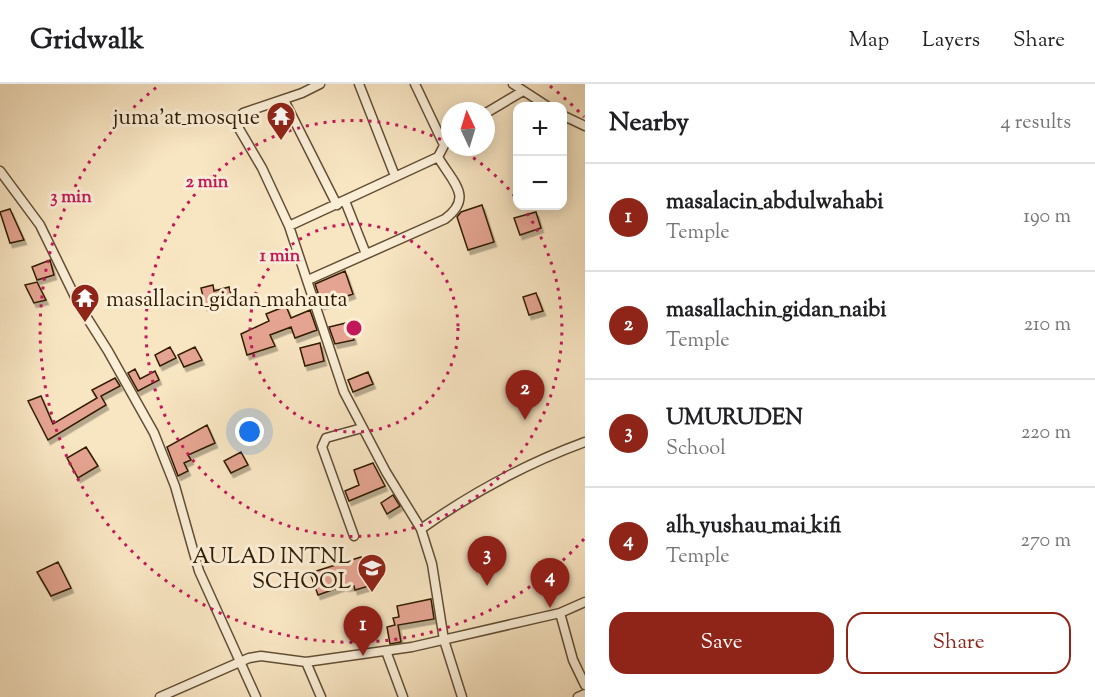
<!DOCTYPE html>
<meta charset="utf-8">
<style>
:root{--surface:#fff;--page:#f6f6f6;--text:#202124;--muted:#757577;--line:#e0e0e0;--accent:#8f2418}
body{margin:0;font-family:"Sorts Mill Goudy",serif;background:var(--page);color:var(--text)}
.controls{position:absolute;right:18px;top:18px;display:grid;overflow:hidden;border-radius:12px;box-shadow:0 3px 15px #0003}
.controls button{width:54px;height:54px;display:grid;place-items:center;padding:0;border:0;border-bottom:2px solid var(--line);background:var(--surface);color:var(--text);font:30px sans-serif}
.compass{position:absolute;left:441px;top:18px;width:54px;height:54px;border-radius:50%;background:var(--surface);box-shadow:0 3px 15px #0003;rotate:356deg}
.you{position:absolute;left:250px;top:348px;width:21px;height:21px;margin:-15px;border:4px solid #fff;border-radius:50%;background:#1a73e8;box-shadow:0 0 0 9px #1a73e833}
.badge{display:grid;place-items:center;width:39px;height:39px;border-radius:50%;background:var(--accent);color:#fff;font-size:20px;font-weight:700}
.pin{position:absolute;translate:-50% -50px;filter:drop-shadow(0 2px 3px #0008)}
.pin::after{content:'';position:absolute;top:32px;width:21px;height:18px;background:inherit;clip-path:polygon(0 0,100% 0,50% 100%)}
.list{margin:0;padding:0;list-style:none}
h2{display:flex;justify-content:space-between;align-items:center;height:78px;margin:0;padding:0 24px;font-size:26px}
h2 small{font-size:20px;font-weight:400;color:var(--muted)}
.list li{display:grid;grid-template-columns:39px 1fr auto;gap:18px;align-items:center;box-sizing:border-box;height:108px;padding:0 24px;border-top:2px solid var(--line)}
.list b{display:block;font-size:22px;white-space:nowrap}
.list p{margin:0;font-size:20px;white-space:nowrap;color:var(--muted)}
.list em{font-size:20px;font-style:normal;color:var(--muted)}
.actions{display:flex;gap:12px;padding:18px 24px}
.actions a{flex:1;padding:14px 0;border:2px solid var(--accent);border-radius:18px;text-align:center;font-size:21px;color:var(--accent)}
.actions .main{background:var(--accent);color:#fff}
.map{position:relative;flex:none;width:585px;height:613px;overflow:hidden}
header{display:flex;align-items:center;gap:36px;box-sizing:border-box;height:84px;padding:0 30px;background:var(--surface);border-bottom:2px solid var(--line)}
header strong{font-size:28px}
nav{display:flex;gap:33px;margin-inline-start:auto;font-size:21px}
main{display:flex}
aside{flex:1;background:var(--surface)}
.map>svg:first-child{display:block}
.building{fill:#e5a491;stroke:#301c04;stroke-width:1.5;filter:url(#shadow)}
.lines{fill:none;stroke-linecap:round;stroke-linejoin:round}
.street-casing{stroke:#624e34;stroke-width:11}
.street{stroke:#faeed7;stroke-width:8}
.ring{fill:none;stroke:#c2185b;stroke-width:3;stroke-dasharray:3 6}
.labels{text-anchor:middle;stroke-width:6;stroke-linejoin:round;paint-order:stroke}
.poi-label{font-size:22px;fill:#301c04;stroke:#faeed7;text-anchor:end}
.centre{fill:#c2185b;stroke:#faeed7;stroke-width:3}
.ring-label{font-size:18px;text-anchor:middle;font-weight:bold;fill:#c2185b;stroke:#faeed7;stroke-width:6;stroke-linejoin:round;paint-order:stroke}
</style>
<header>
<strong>Gridwalk</strong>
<nav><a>Map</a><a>Layers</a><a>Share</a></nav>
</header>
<main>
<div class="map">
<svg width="585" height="613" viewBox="0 0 585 613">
<defs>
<filter id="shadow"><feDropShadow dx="2.5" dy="4.5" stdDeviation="0" flood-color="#0004"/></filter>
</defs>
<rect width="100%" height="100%" fill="#f8e5c2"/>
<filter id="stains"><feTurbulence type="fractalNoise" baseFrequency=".00333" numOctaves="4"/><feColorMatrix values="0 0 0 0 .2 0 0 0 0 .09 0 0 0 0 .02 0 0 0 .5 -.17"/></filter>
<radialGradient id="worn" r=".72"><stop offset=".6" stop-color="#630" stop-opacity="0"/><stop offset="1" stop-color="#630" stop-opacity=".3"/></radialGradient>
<path class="building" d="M482,121L494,158L468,166L457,133L461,128Z
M10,125L24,156L10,159L0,128Z
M536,128L541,144L520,151L514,134Z
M50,176L54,191L37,196L32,183Z
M345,187L353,210L322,221L315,200Z
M37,198L46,216L34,219L25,201Z
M213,201L214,207L229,203L232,215L205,222L201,204Z
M536,209L543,227L529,231L523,213Z
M286,222L291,234L310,226L317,246L295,254L291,243L270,251L275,262L247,271L241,250L269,237L266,230Z
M350,238L354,256L335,260L329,243Z
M320,259L324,277L305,282L300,264Z
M170,263L176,274L160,282L155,271Z
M195,263L202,276L184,283L178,271Z
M135,285L140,295L155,287L159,296L138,307L128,289Z
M368,288L373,300L353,308L348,296Z
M115,294L120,302L101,312L106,321L48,356L28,317L41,312L53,340L97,314L92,306Z
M207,341L215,359L188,371L191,376L184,379L188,387L178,392L167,363Z
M86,363L98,382L78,394L67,374Z
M241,368L248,381L231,389L224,377Z
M373,379L385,402L349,417L345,407L359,401L354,386Z
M393,411L400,422L387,430L381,419Z
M361,473L369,502L355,506L354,502L346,503V501L318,511L310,489Z
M58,478L71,504L51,512L37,488Z
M431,515L434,535L398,541L401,558L390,560L387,543L395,541L393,534L399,533L397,522Z"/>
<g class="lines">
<g class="street-casing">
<path id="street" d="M320,0L302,9L243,29L237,36L238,43L262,84L289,142L344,308L386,388L421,445L432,480L444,556L462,613
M359,0L395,92
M415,0L444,61
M513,0L547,22
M284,16L337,121
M486,29L523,7
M562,31L585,42
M0,87L40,141L79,221L108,267L154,349L175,402L199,487L256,613
M345,117L366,170
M289,142L438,73L450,50
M308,196L445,135C474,113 453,99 438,73
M421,445C473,408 525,380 585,358
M354,452L322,363L326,354L362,344
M560,529L573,576L585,601
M386,567L403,613
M306,578L321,613
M160,613L249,574L261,572L306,578L412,563L560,529L585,518
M578,613L585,610"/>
</g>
<use href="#street" class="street"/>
</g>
<g class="ring">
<circle cx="354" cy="244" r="104"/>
<path d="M458 64A208 208 0 0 1 517 115M522 122A208 208 0 1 1 448 59"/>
<path d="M584 455A312 312 0 1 1 158 2M550 2A312 312 0 0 1 584 33"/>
</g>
<defs>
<g id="temple-pin" transform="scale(1.5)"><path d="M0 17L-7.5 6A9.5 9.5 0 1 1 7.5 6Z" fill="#8f2418" stroke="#faeed7"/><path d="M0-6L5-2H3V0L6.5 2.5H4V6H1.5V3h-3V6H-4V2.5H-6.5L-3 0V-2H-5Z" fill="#fff"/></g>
<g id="school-pin" transform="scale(1.5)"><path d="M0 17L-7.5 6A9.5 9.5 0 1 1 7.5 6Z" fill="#8f2418" stroke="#faeed7"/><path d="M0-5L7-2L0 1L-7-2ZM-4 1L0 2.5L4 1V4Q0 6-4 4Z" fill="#fff"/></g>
</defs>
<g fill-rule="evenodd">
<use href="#temple-pin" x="281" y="32"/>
<use href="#temple-pin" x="85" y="214"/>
<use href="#school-pin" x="372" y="484"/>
</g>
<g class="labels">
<g class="poi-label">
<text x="260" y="40">juma'at_mosque</text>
<text x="106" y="222" text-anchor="start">masallacin_gidan_mahauta</text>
<text x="351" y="479">AULAD INTNL<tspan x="351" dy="25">SCHOOL</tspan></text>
</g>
</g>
<circle cx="354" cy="244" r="9" class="centre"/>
<g class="ring-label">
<text x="207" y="103">2 min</text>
<text x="71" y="118">3 min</text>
<text x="280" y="177">1 min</text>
</g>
<rect width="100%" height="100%" filter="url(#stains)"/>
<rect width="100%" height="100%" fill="url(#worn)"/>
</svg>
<div class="controls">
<button>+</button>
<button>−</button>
</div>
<svg class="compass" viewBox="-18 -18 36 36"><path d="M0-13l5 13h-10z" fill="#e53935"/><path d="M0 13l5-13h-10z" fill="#757577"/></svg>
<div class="you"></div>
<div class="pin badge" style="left:363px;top:572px">1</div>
<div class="pin badge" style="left:525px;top:336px">2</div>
<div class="pin badge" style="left:487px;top:502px">3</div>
<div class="pin badge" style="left:550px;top:524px">4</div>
</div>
<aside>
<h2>Nearby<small>4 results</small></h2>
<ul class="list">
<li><span class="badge">1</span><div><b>masalacin_abdulwahabi</b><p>Temple</p></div><em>190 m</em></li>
<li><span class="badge">2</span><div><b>masallachin_gidan_naibi</b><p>Temple</p></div><em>210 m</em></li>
<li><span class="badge">3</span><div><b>UMURUDEN</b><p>School</p></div><em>220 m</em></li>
<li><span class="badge">4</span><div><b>alh_yushau_mai_kifi</b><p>Temple</p></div><em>270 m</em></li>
</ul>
<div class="actions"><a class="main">Save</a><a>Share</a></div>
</aside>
</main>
